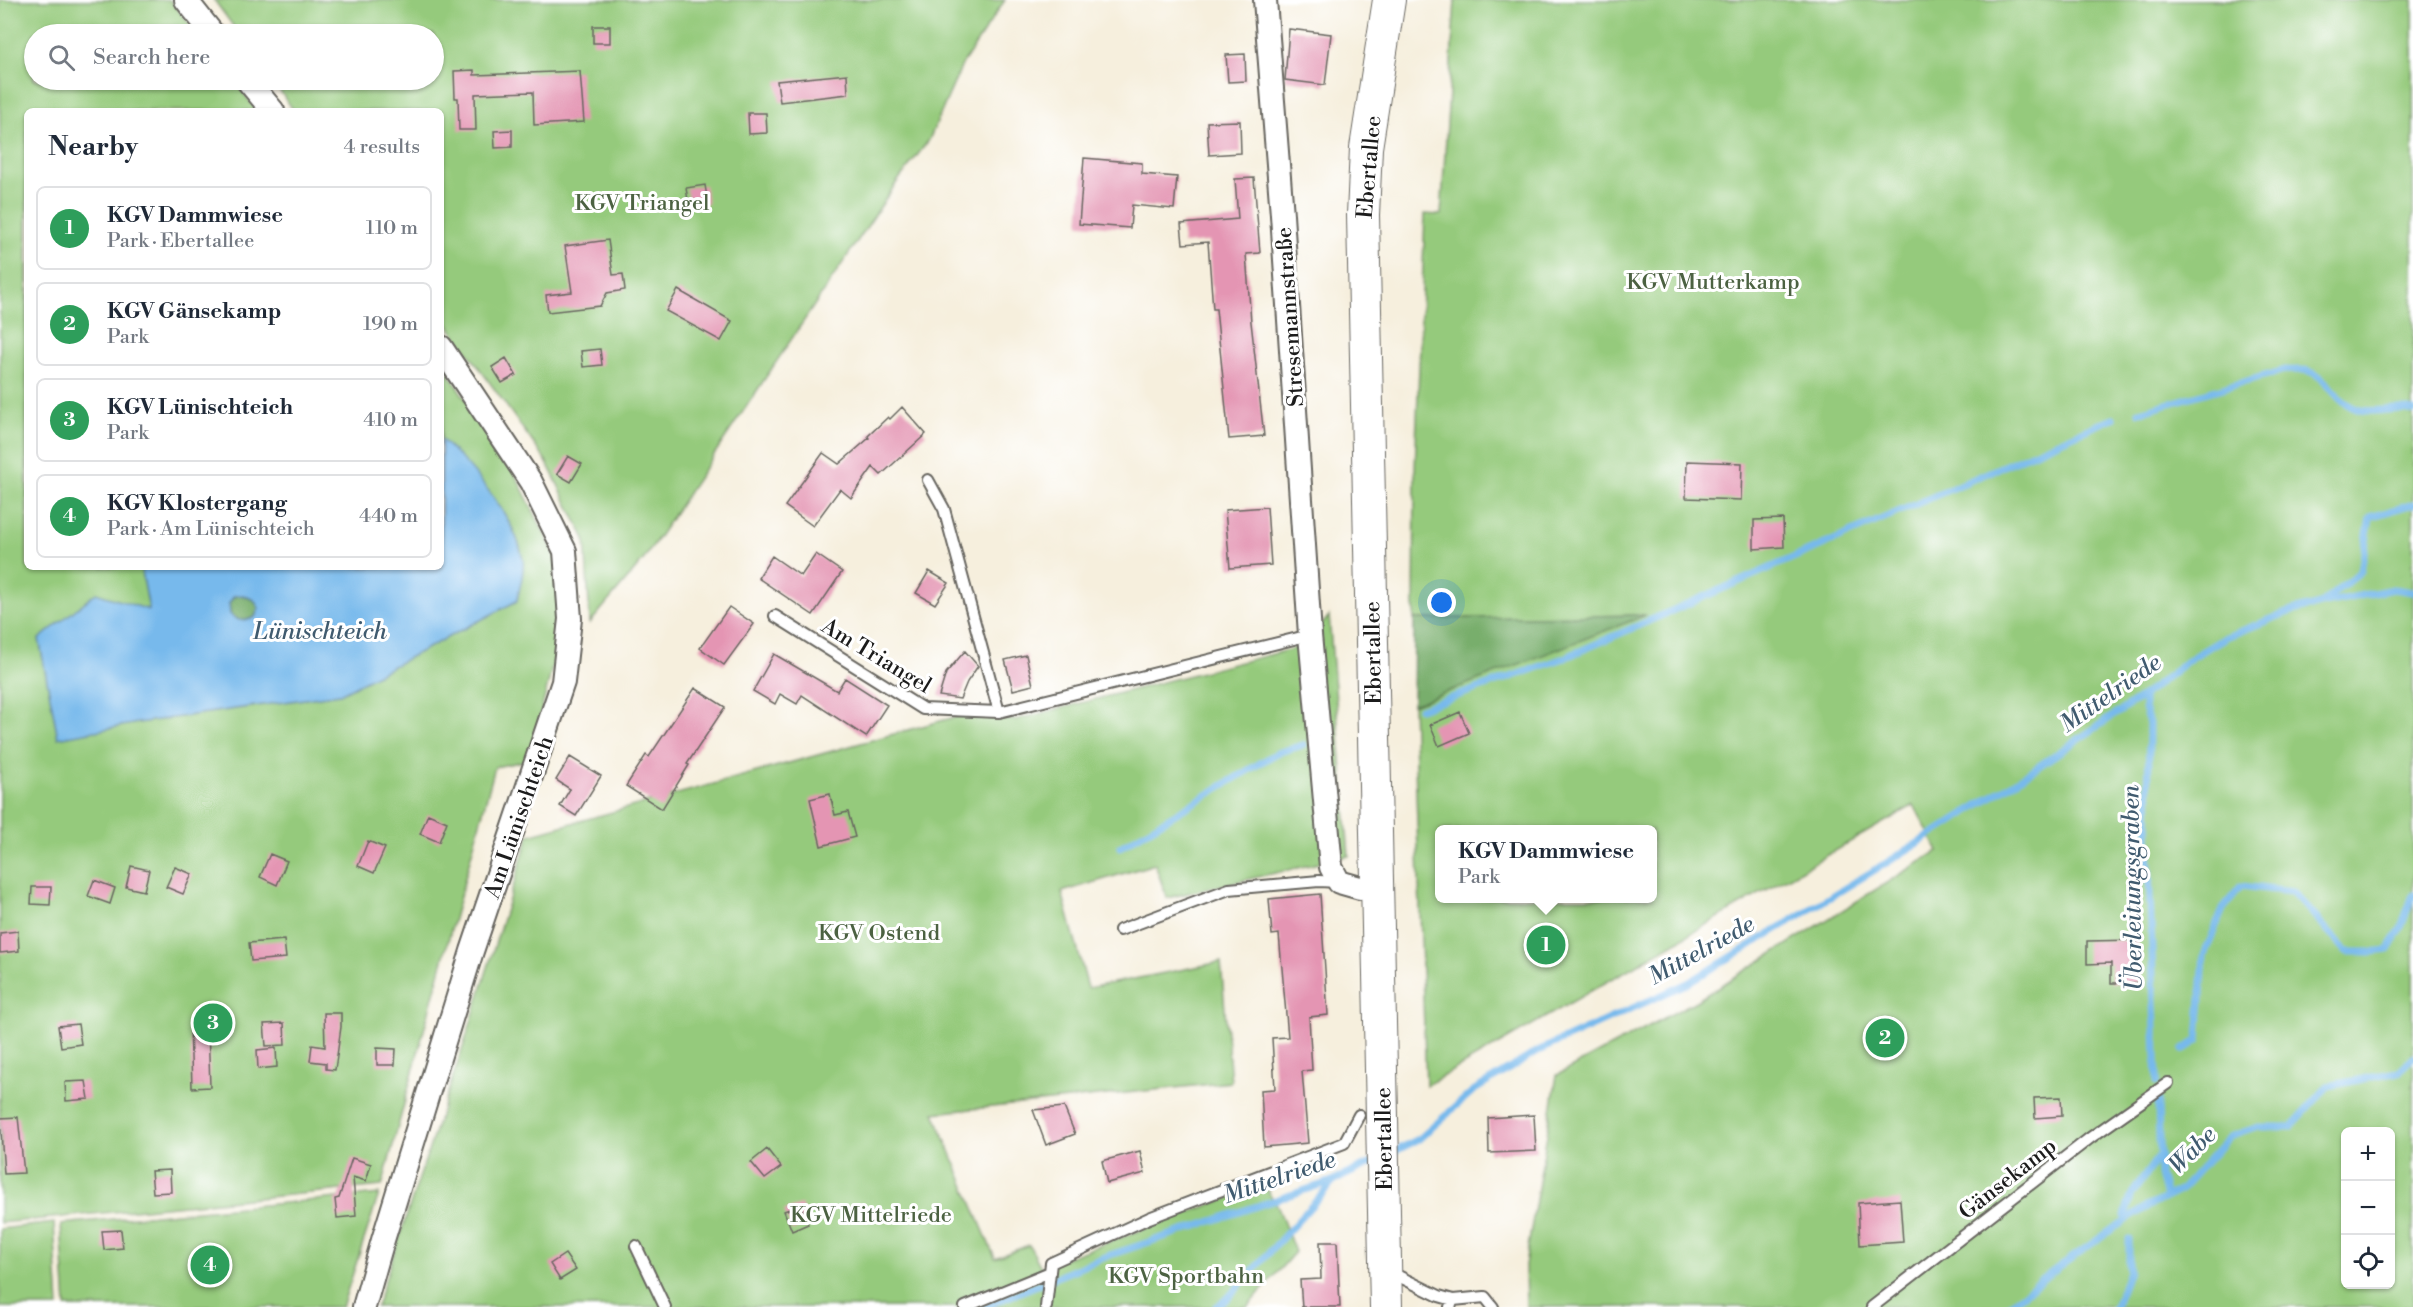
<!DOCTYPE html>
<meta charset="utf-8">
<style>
:root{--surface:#fff;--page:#f2f2f3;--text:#1f2937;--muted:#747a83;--line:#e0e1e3;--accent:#1f6fb2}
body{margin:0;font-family:"Libre Bodoni",serif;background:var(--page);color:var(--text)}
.controls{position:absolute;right:18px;bottom:18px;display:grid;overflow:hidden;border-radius:9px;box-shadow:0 2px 4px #0004}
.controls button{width:54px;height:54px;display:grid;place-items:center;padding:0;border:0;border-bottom:2px solid var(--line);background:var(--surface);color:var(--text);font:30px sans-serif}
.you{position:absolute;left:1442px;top:603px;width:21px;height:21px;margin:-15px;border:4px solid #fff;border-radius:50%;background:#1a73e8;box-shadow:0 0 0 9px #1a73e833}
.badge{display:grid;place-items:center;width:39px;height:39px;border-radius:50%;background:var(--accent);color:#fff;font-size:20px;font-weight:700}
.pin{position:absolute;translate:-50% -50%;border:3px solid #fff;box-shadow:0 2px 6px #0006}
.popup{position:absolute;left:1435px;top:825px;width:222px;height:78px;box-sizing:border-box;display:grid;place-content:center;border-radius:9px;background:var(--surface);filter:drop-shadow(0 2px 4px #0005);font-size:20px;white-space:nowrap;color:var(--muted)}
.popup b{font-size:22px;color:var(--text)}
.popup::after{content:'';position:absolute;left:50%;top:100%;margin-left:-12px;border:12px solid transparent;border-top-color:var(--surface)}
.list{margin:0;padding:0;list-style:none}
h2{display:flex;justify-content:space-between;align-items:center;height:78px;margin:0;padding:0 24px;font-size:26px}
h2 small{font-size:20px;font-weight:400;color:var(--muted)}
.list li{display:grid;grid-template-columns:39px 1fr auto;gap:18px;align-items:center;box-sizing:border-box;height:84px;margin:0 12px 12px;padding:0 12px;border:2px solid var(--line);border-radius:9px}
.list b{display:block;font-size:22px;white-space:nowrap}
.list p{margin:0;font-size:20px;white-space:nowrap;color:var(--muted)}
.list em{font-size:20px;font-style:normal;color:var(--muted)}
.icon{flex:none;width:33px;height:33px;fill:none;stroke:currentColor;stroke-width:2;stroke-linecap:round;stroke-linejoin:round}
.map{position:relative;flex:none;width:2413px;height:1307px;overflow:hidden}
.search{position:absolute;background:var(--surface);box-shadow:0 2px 4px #0004;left:24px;top:24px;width:420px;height:66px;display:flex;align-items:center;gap:15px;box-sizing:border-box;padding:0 21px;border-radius:33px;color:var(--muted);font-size:22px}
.panel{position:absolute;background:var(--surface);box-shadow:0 2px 4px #0004;left:24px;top:108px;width:420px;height:462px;border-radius:9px}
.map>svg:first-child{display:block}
.green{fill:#95ca7c;stroke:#58734c;stroke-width:1.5;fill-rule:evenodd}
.forest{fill:#78ae6c;stroke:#4a6544;stroke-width:1.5}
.water{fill:#77b9ec;stroke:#4a6a84;stroke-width:1.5;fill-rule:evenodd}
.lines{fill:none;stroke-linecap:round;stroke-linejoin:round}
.stream{stroke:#77b9ec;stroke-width:7}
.building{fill:#e495b3}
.service-casing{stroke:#686660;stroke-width:14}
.minor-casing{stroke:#686660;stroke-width:26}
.secondary-casing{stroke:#686660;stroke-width:34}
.service{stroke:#fff;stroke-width:10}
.minor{stroke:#fff;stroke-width:22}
.secondary{stroke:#fff;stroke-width:32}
.labels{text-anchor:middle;stroke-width:6;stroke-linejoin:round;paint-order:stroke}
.street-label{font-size:22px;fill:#1c1c1c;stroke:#fff}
.park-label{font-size:22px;fill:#4c6242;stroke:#fff}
.water-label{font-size:24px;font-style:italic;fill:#405b6f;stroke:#fff}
</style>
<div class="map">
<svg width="2413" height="1307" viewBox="0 0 2413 1307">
<rect width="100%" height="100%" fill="#fff"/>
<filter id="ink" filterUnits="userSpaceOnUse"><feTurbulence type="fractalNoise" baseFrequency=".0167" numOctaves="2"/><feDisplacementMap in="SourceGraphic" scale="12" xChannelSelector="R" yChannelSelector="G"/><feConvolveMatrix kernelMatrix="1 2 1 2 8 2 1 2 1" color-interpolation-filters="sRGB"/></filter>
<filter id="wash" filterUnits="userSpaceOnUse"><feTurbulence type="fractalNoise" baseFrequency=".008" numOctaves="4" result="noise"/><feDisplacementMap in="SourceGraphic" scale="24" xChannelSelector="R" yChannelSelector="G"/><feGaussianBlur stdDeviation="1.35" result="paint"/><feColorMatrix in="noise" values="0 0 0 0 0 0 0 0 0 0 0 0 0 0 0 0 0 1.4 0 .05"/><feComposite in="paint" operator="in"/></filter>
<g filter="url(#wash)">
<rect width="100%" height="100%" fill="#f6efdd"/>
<path class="green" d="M0,0H170L198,34H34V80H234L257,111H27V567H441V362L513,470L556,557L561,632L529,760L495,767L382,1186L0,1223Z
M214,0H1005L963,63L929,140L897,182L644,559L590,623L585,539L546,461L441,315V111H294L272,80H434V34H239Z
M1455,0H2413V1307H1526L1525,1265L1557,1075L1696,1001L1938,851L1914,805L1426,1086L1413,705L1643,615L1414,619L1415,470L1425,214L1441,215ZM1440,830H1652V898H1440ZM2346,1132H2390V1284H2346Z
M1329,616L1349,856L1167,898L1155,864L1062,892L1088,988L1221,962L1231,1082L934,1113L995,1258L1029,1245L1041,1267L1264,1185L1278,1207L1295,1252L1247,1307H376L465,1041L529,835L962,715L1014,720L1304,646Z
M379,1194L342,1307H66L61,1224Z
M54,1223L59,1307H0V1229Z"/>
<path class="forest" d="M243,595L254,600L259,608L255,617C244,622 238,622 230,614L229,603L234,596Z
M1646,615L1413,705L1414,619Z"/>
<path class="water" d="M441,439C472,467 516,517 523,560C525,572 519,589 517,601L340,694L138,723L58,738L39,639L96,593L149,610L141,567H441ZM243,595L254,600L259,608L255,617C245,622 238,622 230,614L229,603L234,596Z"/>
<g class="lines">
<path class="stream" d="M2139,412L2285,370C2292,371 2302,369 2309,371C2329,378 2336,402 2357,409C2374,415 2396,405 2413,411
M2322,603L2361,571L2370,517L2413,504
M2144,695V708L2149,723L2148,846L2157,1082
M1420,709L1564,658L2113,418
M1120,847L1277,753L1303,745
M2183,1050L2198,1040L2204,955L2224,907L2241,886L2293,892L2347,952H2371L2388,950L2400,930L2413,895
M2158,1101L2160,1175L2166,1197
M1393,1152L1419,1139L1473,1091L1540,1050L1688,983L1888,862L2024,776L2144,695L2191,658L2226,637L2289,612L2320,604L2393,589L2413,592
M2125,1216L2132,1194L2160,1154
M984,1307L1110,1255L1335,1180L1375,1161
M1216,1307L1227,1299L1333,1182
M2007,1307L2056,1269L2114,1228L2147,1207L2181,1190L2229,1137L2258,1127H2291L2328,1086L2398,1072L2413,1057
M2115,1307L2129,1271V1239"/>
</g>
<g id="blocks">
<path class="building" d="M593,26H610V43H593Z
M1289,29L1331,34L1325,85L1285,80Z
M1245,54L1246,81L1228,82L1226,55Z
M474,70V75L580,71L584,122L534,125L533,92L475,94L476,130H459L458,98H455L454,71Z
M847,74L848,94L780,102L777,81Z
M748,113H766L767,133L749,134Z
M1240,121L1241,153L1209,155L1207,122Z
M512,130V147L495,148L494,131Z
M1084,158L1142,163V174L1177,177L1174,209L1132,205L1130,228L1079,224Z
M1254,178L1260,253L1246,254L1251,322L1264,436L1229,439L1216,309H1213L1208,242L1183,244L1181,224L1238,219L1235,179Z
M705,185L708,204L689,206L686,188Z
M608,240L613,275L623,274L625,290L607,293L600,306L548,312L546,295L572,292L565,246Z
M678,290L732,321L721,341L666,311Z
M600,349L602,365L583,367L581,351Z
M506,358L516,375L502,383L492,367Z
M902,407L926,434L881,475L873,467L851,498L840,489L813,526L785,506L823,453L839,464L869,438L868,436L888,417L890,419Z
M568,456L582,464L571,482L557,474Z
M1687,461L1742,463L1741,500L1686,498Z
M1267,507L1271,565L1230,568L1225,510Z
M1783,519L1784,547L1754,549V520Z
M816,554L842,572L813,615L758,578L772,556L801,576Z
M929,571L949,583L935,604L916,593Z
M729,607L754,624L724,665L700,648Z
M965,651L978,666L967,682L960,699L939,696L946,673Z
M774,654L837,691L845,678L887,705L866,737L802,695L797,704L780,694L775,704L753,691Z
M1026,655L1033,685L1013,690L1005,660Z
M695,688L725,707L687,764L689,765L662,809L626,786L646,755L649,757Z
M1460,712L1469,733L1439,746L1430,725Z
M570,757L601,776L576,816L560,806L570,789L556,780Z
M830,794L835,815L848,812L855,837L821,846L810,799Z
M428,814L447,822L439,842L420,834Z
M368,841L385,848L374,873L358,866Z
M270,854L287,861L277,885L260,877Z
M131,866L149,870L144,891L126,887Z
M175,867L192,874L183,894L166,887Z
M94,880L115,888L110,904L88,896Z
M32,887H51L50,905L31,904Z
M1320,894L1328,1015L1309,1017L1312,1070L1302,1071L1308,1143L1264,1147L1261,1090L1275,1089L1272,1038L1288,1037L1279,934L1272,935L1269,899Z
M18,931L19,951L0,953V933Z
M284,940L286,958L251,961L249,943Z
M2137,940L2138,983H2111V963L2087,964V941Z
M324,1013H341V1027L335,1070L326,1069V1063L310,1061L312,1045L325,1047Z
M284,1023L285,1045L266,1046L264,1024Z
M78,1024L81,1044L61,1047L58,1026Z
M190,1026H208L210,1087L192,1088Z
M276,1048L277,1067L258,1069L257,1050Z
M377,1048L396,1049L395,1065H377Z
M86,1081L89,1099L66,1101L65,1082Z
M2061,1097L2062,1116L2035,1118L2034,1098Z
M1064,1107L1075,1134L1046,1145L1033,1110Z
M1534,1115L1536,1151L1489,1153L1488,1118Z
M18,1117L24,1173L4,1174L0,1118Z
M767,1149L781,1167L765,1179L751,1162Z
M1140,1151L1145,1173L1107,1183L1102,1161Z
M352,1158L371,1164L366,1181L353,1177L356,1216L337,1218L335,1199L339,1198Z
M170,1170L171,1192L153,1193L151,1171Z
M1900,1200L1903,1242L1860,1245L1858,1203Z
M801,1205L808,1224L792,1231L784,1211Z
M121,1230L123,1248L104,1250L102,1231Z
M1320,1242H1337L1340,1307H1302L1300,1280L1321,1279Z
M565,1254L576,1270L560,1280L550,1264Z"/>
</g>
</g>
<g filter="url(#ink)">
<use href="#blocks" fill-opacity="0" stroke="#686660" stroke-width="1.5"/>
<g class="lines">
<g class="service-casing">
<path id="service" d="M928,480L944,509L999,712L1310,635
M775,616L923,709L999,712
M1120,930L1229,889L1319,881L1338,882
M636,1246L665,1307
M1388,1271L1439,1296L1453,1300
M965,1307L1050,1272
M1046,1307L1051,1263L1149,1218L1344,1143L1359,1115
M1450,1307L1453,1300L1485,1297L1493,1307
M1872,1307L2090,1138L2168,1083"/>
</g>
<g class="minor-casing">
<path id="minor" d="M186,0L213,34
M1265,0L1282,215L1310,635L1331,867L1339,882L1360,888L1378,885
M247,80L273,111
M364,1307L383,1240L472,951L563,682L570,619L565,551L531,482L441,347"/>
</g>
<g class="secondary-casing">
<path id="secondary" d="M1386,1307L1363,215L1366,148L1389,0"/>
</g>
<use href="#service" class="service"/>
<use href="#minor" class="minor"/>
<use href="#secondary" class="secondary"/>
</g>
</g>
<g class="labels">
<g class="street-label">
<text transform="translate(1368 167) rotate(-85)" y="8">Ebertallee</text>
<text transform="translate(1289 317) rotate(-94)" y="8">Stresemannstraße</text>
<text transform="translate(1372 653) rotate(-91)" y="8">Ebertallee</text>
<text transform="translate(877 655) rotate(31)" y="8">Am Triangel</text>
<text transform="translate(518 817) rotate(-71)" y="8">Am Lünischteich</text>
<text transform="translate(1383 1139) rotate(-91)" y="8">Ebertallee</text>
<text transform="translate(2007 1178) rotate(-38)" y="8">Gänsekamp</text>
</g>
<g class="park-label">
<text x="642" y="210">KGV Triangel</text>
<text x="1713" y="289">KGV Mutterkamp</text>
<text x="879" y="940">KGV Ostend</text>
<text x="871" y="1222">KGV Mittelriede</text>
<text x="1186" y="1283">KGV Sportbahn</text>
</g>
<g class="water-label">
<text x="320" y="639">Lünischteich</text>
<text transform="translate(2110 693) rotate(-35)" y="8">Mittelriede</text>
<text transform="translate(2132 888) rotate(-91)" y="8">Überleitungsgraben</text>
<text transform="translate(1701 950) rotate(-29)" y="8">Mittelriede</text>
<text transform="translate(2192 1150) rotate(-45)" y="8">Wabe</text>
<text transform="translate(1279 1177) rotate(-19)" y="8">Mittelriede</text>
</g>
</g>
</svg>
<div class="controls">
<button>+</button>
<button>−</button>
<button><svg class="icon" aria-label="locate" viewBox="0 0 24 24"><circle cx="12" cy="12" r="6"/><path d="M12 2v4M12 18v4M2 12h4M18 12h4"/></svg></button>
</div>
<div class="you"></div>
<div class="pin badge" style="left:1546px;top:945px;background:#2e9e5b">1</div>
<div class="popup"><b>KGV Dammwiese</b>Park</div>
<div class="pin badge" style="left:1885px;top:1038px;background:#2e9e5b">2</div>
<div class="pin badge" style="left:213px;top:1023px;background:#2e9e5b">3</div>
<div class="pin badge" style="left:210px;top:1265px;background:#2e9e5b">4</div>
<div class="search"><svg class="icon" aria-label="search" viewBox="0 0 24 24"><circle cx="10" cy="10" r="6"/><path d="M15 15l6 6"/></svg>Search here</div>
<section class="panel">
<h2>Nearby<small>4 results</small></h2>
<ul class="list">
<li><span class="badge" style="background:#2e9e5b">1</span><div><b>KGV Dammwiese</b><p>Park · Ebertallee</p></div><em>110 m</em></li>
<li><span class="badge" style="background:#2e9e5b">2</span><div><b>KGV Gänsekamp</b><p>Park</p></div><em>190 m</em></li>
<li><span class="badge" style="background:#2e9e5b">3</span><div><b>KGV Lünischteich</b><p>Park</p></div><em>410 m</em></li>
<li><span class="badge" style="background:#2e9e5b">4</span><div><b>KGV Klostergang</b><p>Park · Am Lünischteich</p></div><em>440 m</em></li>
</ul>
</section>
</div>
